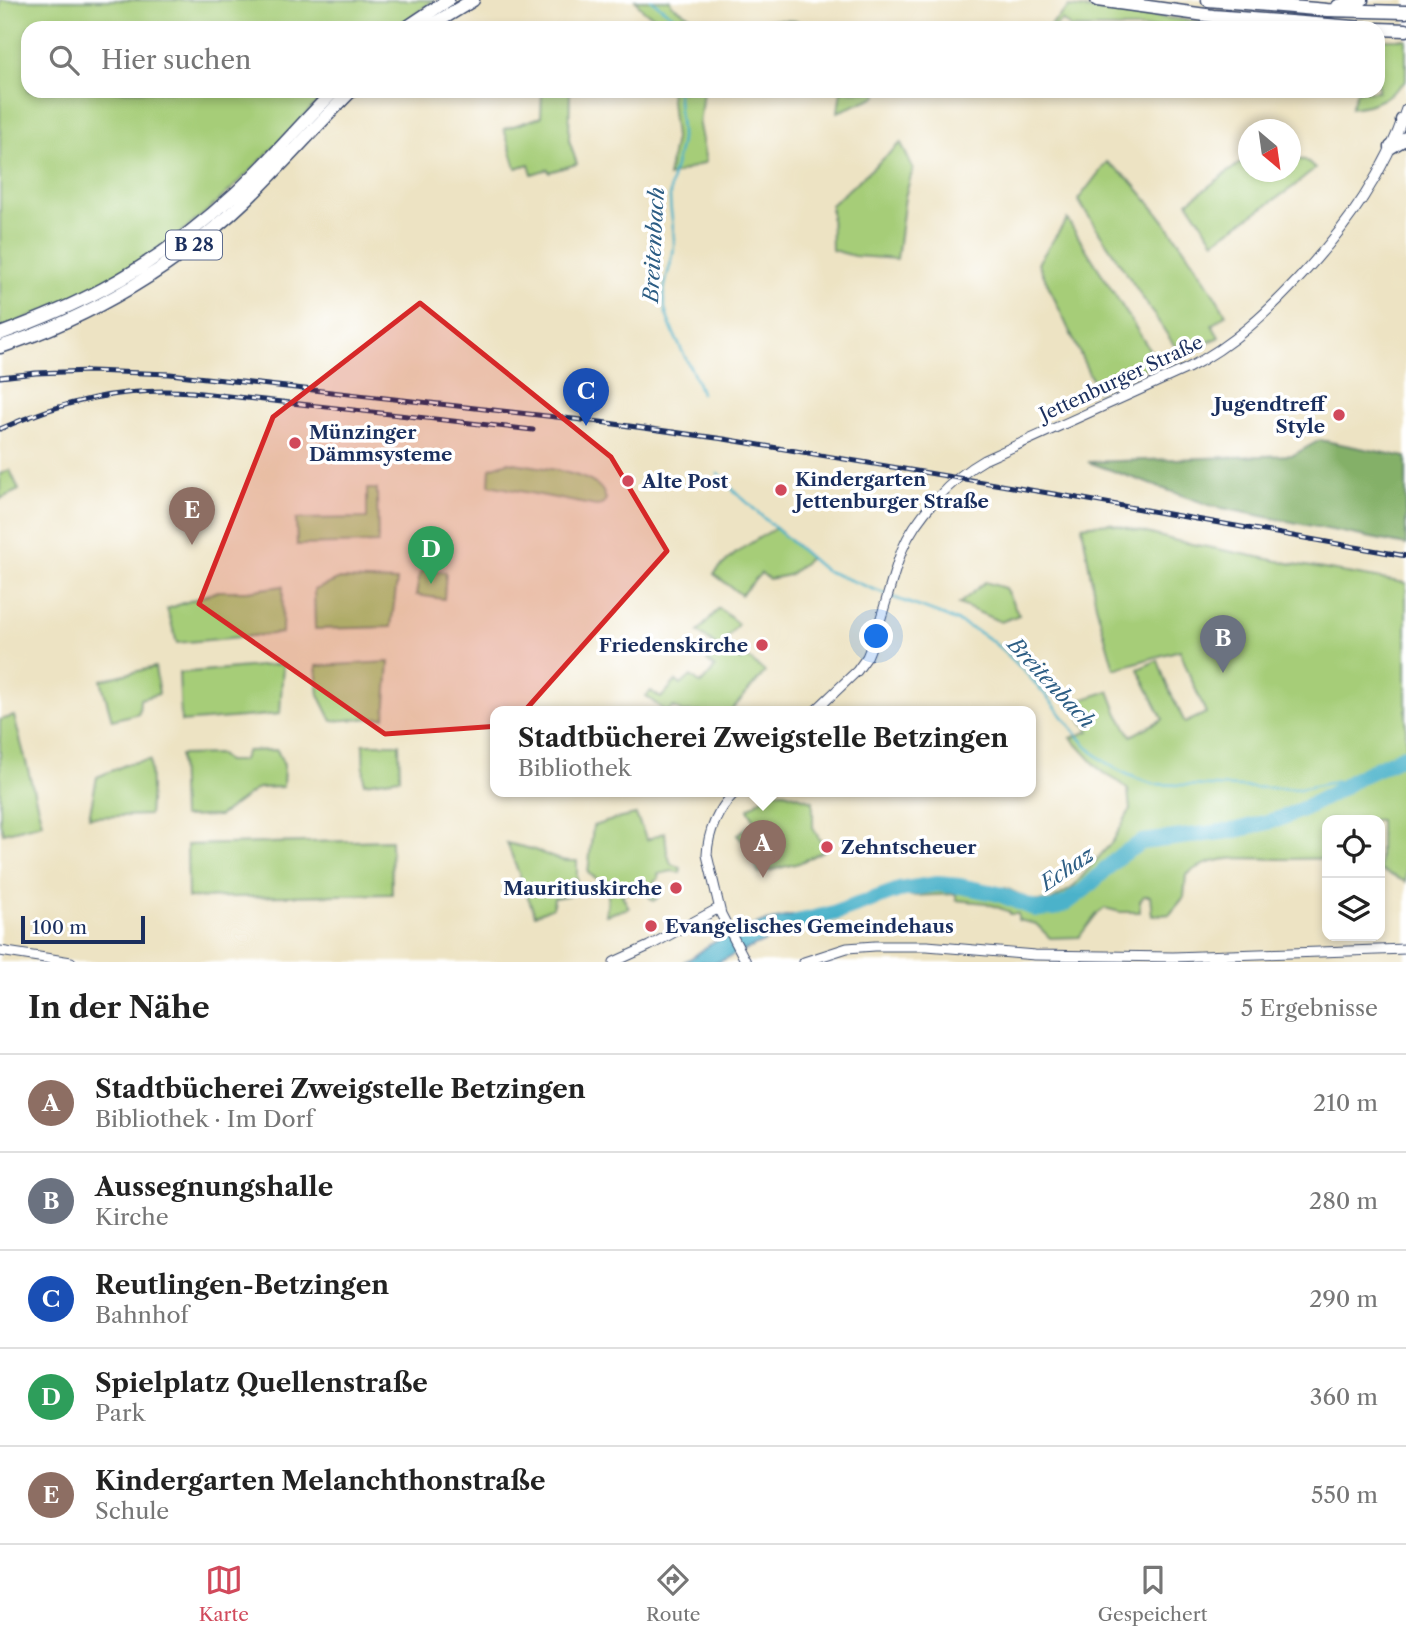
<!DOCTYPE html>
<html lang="de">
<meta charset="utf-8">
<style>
:root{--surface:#fff;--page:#f2f2f2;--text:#222;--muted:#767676;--line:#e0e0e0;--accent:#d1495b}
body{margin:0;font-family:"Libre Caslon Text",serif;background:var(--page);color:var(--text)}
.controls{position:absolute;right:21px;bottom:21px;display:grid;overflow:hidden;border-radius:14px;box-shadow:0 4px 10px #0003}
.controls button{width:63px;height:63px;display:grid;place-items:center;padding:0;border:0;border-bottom:2px solid var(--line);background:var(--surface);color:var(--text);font:35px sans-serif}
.compass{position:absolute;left:1238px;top:119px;width:63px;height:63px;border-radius:50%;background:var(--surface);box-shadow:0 4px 10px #0003;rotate:151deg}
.scale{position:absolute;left:21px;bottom:18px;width:124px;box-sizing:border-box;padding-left:7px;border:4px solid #1b2f5e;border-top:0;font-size:19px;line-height:24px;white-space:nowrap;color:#1b2f5e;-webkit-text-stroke:5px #fff;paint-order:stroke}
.you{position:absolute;left:877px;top:637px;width:24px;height:24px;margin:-18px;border:5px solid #fff;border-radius:50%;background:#1a73e8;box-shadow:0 0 0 10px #1a73e833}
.badge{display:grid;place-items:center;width:46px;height:46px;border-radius:50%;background:var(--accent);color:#fff;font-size:23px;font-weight:700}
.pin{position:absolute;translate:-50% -58px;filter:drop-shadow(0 2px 4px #0008)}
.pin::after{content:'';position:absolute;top:37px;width:24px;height:21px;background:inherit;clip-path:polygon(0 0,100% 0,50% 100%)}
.popup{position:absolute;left:490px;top:706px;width:546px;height:91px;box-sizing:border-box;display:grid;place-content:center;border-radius:14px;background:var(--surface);filter:drop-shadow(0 2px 5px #0005);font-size:23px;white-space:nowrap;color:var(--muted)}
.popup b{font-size:26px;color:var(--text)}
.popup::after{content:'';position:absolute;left:50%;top:100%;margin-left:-14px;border:14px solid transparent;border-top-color:var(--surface)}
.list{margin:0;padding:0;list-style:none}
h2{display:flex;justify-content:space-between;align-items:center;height:91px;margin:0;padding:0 28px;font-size:30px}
h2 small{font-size:23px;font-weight:400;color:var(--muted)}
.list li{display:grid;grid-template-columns:46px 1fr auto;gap:21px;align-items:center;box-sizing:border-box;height:98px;padding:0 28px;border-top:2px solid var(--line)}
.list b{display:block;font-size:26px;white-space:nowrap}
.list p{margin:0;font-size:23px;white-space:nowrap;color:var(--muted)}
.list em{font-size:23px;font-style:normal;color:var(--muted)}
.icon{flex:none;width:38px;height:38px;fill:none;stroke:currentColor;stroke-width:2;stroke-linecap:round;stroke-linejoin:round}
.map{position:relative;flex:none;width:1406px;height:962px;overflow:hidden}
.search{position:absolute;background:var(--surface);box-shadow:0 4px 10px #0003;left:21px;right:21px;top:21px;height:77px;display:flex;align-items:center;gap:18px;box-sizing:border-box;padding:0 24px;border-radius:21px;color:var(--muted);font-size:26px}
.sheet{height:581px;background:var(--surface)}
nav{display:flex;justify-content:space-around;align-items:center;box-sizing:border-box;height:98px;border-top:2px solid var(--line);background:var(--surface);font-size:19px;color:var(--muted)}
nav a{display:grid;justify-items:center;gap:4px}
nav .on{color:var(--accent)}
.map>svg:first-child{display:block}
.green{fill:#a6cd78;stroke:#607e6b;stroke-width:2}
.forest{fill:#84b068;stroke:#507063;stroke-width:2}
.water{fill:#4bb2ca;stroke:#337094;stroke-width:2}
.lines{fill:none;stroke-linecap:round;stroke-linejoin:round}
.stream{stroke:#4bb2ca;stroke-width:2.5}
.river{stroke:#4bb2ca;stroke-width:16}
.secondary-casing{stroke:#3a4a6d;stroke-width:11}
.highway-casing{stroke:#3a4a6d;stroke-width:15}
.secondary{stroke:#fff;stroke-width:9}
.highway{stroke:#fff;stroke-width:12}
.rail-casing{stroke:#1b2f5e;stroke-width:5}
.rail{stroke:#fff;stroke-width:2.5;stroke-dasharray:8;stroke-linecap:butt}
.marked{fill:#d62828;fill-opacity:0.2;stroke:#d62828;stroke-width:5;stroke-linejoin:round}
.poi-dot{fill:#d1495b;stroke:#fff;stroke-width:2.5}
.labels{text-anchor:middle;stroke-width:7;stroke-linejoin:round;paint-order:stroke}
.shield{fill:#fff;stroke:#5f6d8e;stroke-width:2}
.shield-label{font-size:18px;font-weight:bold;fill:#1b2f5e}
.street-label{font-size:19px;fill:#1b2f5e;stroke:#fff}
.poi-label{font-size:19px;font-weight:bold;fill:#1b2f5e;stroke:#fff;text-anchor:start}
.water-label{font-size:21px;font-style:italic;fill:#2c5d84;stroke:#fff}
</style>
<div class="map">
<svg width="1406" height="962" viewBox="0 0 1406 962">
<rect width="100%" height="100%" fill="#fff"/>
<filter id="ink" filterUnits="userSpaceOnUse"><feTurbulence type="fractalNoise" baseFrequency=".0143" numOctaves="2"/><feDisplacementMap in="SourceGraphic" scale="14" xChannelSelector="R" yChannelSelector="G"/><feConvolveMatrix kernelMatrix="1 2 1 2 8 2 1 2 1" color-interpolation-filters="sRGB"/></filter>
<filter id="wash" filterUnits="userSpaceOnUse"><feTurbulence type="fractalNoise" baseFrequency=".00686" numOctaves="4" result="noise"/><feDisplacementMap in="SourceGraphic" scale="28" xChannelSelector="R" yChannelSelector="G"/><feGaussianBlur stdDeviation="1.57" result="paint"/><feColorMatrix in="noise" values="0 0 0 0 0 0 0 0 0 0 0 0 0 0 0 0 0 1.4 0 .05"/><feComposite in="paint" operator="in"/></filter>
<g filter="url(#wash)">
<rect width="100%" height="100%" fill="#ede3c3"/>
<path class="green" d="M0,0H434L396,28H28V91H328C271,150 216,211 148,257C102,288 51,308 0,329Z
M635,0H670L671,4L707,27V28H675L644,11Z
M1069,7L1257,28H1071L1062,20L1054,28H1047Z
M770,20L798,21V28H757L761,22Z
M1378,39H1406V81C1387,98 1377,105 1351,108L1357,91H1378Z
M542,91H570L569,140L577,164L549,172L548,169L532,174L529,164L516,168L504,129L541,117Z
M670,91H703L699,125L706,162L668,177L675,138Z
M841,91H877V96L838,112Z
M901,143L913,169L905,197L897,259L854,256L832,250L831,205Z
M1248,157V172H1290L1291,159L1305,160L1315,169L1293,187L1214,241L1188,202Z
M1107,162C1115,169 1125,175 1133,183C1168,223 1199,268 1226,314L1212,325L1219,337L1182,357L1078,200Z
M1067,219L1158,363L1131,374L1097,391L1038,263Z
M508,462C532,466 578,471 597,485C602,488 604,493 606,499L602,505L596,506L489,485L490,468Z
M10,470L19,490L0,499V474Z
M367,489H377L378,543L297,545L296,519L367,518Z
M1109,523L1177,541L1288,563L1406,583V882L1380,870V820H1327V859C1314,858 1301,859 1288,859C1252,860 1218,851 1186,875L1184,897L1170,914L1152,916L1150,896H1144L1140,901V912H1120L1105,908L1096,915L1079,937L1050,938L1036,924L1018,920V914H1010V912L986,903L956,900V894L911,896L909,889L934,886L980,893L1006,888L1033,901H1050L1072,888L1113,841L1130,810L1128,790L1119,782L1102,772L1071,738L1089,731L1082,721L1074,702L1109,691L1118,714L1131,736L1163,719L1138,669L1158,660L1166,683L1185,723L1206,713L1189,674L1180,650L1114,669L1096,605L1082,526Z
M776,528L810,558L789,575L769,579L761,573L741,595L714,574C731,554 753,541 776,528Z
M423,570L446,572L444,599L416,595L420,573Z
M340,579L397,581L391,627L315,629L314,590Z
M985,582L1005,588L1019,615L1001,622L959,604Z
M283,586L282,633L177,643L167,609L218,591H247Z
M719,608L738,624L721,646L741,661L746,656L765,672L730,712H682L674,707L666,712L646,696L651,691L661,698L676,681L681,685L691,676L701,684L715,668L707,661L718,647L698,632Z
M389,662L385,717L332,721L319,695L316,666Z
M283,664L280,714L181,722L179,673Z
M155,667L159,694L140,699L139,713L112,720L101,680Z
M14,716L42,823L3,833L0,822V720Z
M363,744H399L400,778L364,783Z
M277,750L284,765L283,787L258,788L219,816L182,817L180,755L219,754L227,761H242L247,751Z
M150,760L151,789L149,815L89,817L97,777L130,763Z
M771,792H785L813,801V827L825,850L799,863L759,873L749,848L737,835L755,821L748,809Z
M636,815L647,840L665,832L667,852L671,864L681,868L680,873L673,871L658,874L659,878L654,882L657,887L659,897L653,901L640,885L622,895L629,908L606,915L609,887L588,873L593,826L616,819Z
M391,840L392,894L188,898L187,845Z
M507,843C517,846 527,847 537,851C553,857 559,862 577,861V894L554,898L553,907L535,915Z"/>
<path class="forest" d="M1320,440L1406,457V545L1212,506L1088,462L1293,455Z"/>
<path class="water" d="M809,913L816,915L817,917L807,925L768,940L718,962H683C694,958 701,950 711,944C742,926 774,918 809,913Z"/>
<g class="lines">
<path class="stream" d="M651,0L684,24L685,28
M678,91C677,107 682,123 681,139C679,159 669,177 670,198C670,214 675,230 674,246C672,268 660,286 665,309C672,339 692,364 701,393
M718,473L728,485L766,520L824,570L886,594
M892,597C921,608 966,621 990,640C1014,658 1035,682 1054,705C1068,723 1082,743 1100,758C1115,770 1134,778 1153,784L1300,789L1359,777"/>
<path class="river" d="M797,922L835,913L899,890L937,884L960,886L999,894L1036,909L1054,908L1068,902L1085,889L1121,855L1142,842L1237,830L1279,819L1305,808L1332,794L1359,777L1406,755"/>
</g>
</g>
<g filter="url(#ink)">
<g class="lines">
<g class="secondary-casing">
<path id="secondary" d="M814,712L857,671L867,657C882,623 889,585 902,550C916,516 952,478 984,460L1188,368C1233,345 1268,312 1302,275C1348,225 1385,173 1406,109
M735,792C718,810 708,830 707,855L721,914L746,962
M0,951L71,962
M614,962L649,946L719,908
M804,962L847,948L875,946H927L1035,955L1173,957L1406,949"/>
</g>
<g class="highway-casing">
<path id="highway" d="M1097,0L1213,16L1366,28
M1208,0L1327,10L1406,12
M1338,6L1362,0
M406,28L448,0
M427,28L473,0
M1378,29L1406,30
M1402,120H1406
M1391,147L1406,138
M0,334C35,321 70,307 103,289C152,263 197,229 237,192C271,160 301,124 334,91
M0,347C92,317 177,266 247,199C283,164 316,126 351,91"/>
</g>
<use href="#secondary" class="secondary"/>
<use href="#highway" class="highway"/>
<g class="rail-casing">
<path id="rail" d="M0,377L36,373L90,371L170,374L600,422L724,439L1072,497L1406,556
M0,429C63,401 122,387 192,392L533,430"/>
</g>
<use href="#rail" class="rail"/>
</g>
</g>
<path class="marked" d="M420,303L611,457L667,551L512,725L385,734L199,604L273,417Z"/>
<g class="poi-dot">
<circle cx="1339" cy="415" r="7"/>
<circle cx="295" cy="443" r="7"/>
<circle cx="628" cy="481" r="7"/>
<circle cx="781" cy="490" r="7"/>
<circle cx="762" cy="645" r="7"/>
<circle cx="827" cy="847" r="7"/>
<circle cx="676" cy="888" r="7"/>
<circle cx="651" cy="926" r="7"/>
</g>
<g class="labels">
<rect class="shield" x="166" y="230.5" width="56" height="29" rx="5"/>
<g class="shield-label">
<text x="194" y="251">B 28</text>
</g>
<g class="street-label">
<text transform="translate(1121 378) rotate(-25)" y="7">Jettenburger Straße</text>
</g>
<g class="poi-label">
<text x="1325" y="411" text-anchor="end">Jugendtreff<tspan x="1325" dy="22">Style</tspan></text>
<text x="309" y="439">Münzinger<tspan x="309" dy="22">Dämmsysteme</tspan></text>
<text x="795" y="486">Kindergarten<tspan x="795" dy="22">Jettenburger Straße</tspan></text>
<text x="642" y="488">Alte Post</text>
<text x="748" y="652" text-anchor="end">Friedenskirche</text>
<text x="841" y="854">Zehntscheuer</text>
<text x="662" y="895" text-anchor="end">Mauritiuskirche</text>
<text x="665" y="933">Evangelisches Gemeindehaus</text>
</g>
<g class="water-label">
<text transform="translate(654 245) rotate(-87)" y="7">Breitenbach</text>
<text transform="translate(1051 683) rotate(47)" y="7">Breitenbach</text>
<text transform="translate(1067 869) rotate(-34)" y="7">Echaz</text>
</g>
</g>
</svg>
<div class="controls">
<button><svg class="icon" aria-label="locate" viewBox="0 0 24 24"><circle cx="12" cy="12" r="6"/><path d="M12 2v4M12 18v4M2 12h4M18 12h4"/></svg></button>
<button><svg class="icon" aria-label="layers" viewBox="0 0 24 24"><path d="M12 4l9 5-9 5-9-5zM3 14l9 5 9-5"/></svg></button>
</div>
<svg class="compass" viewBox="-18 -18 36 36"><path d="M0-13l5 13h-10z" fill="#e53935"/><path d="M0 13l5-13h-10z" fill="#767676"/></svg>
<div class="scale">100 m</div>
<div class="you"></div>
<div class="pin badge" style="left:763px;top:878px;background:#8d6e63">A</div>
<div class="popup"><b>Stadtbücherei Zweigstelle Betzingen</b>Bibliothek</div>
<div class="pin badge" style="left:1223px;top:673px;background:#6b7280">B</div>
<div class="pin badge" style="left:586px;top:426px;background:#1a4fb4">C</div>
<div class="pin badge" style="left:431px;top:584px;background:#2e9e5b">D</div>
<div class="pin badge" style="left:192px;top:545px;background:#8d6e63">E</div>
<div class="search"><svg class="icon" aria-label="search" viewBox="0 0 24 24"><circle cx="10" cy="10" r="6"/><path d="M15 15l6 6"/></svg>Hier suchen</div>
</div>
<section class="sheet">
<h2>In der Nähe<small>5 Ergebnisse</small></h2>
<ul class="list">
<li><span class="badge" style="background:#8d6e63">A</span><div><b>Stadtbücherei Zweigstelle Betzingen</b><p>Bibliothek · Im Dorf</p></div><em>210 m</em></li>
<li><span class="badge" style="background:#6b7280">B</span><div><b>Aussegnungshalle</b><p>Kirche</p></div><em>280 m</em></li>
<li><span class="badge" style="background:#1a4fb4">C</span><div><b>Reutlingen-Betzingen</b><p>Bahnhof</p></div><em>290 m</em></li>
<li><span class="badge" style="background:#2e9e5b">D</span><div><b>Spielplatz Quellenstraße</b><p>Park</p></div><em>360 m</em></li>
<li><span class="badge" style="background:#8d6e63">E</span><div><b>Kindergarten Melanchthonstraße</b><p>Schule</p></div><em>550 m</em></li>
</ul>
</section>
<nav>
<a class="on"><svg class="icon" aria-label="map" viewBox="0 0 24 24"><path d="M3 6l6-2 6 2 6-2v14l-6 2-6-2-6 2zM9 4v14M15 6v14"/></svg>Karte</a>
<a><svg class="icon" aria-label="directions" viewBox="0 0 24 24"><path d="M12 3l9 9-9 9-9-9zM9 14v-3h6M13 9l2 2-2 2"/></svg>Route</a>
<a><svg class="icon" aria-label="saved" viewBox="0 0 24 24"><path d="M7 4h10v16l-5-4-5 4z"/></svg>Gespeichert</a>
</nav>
